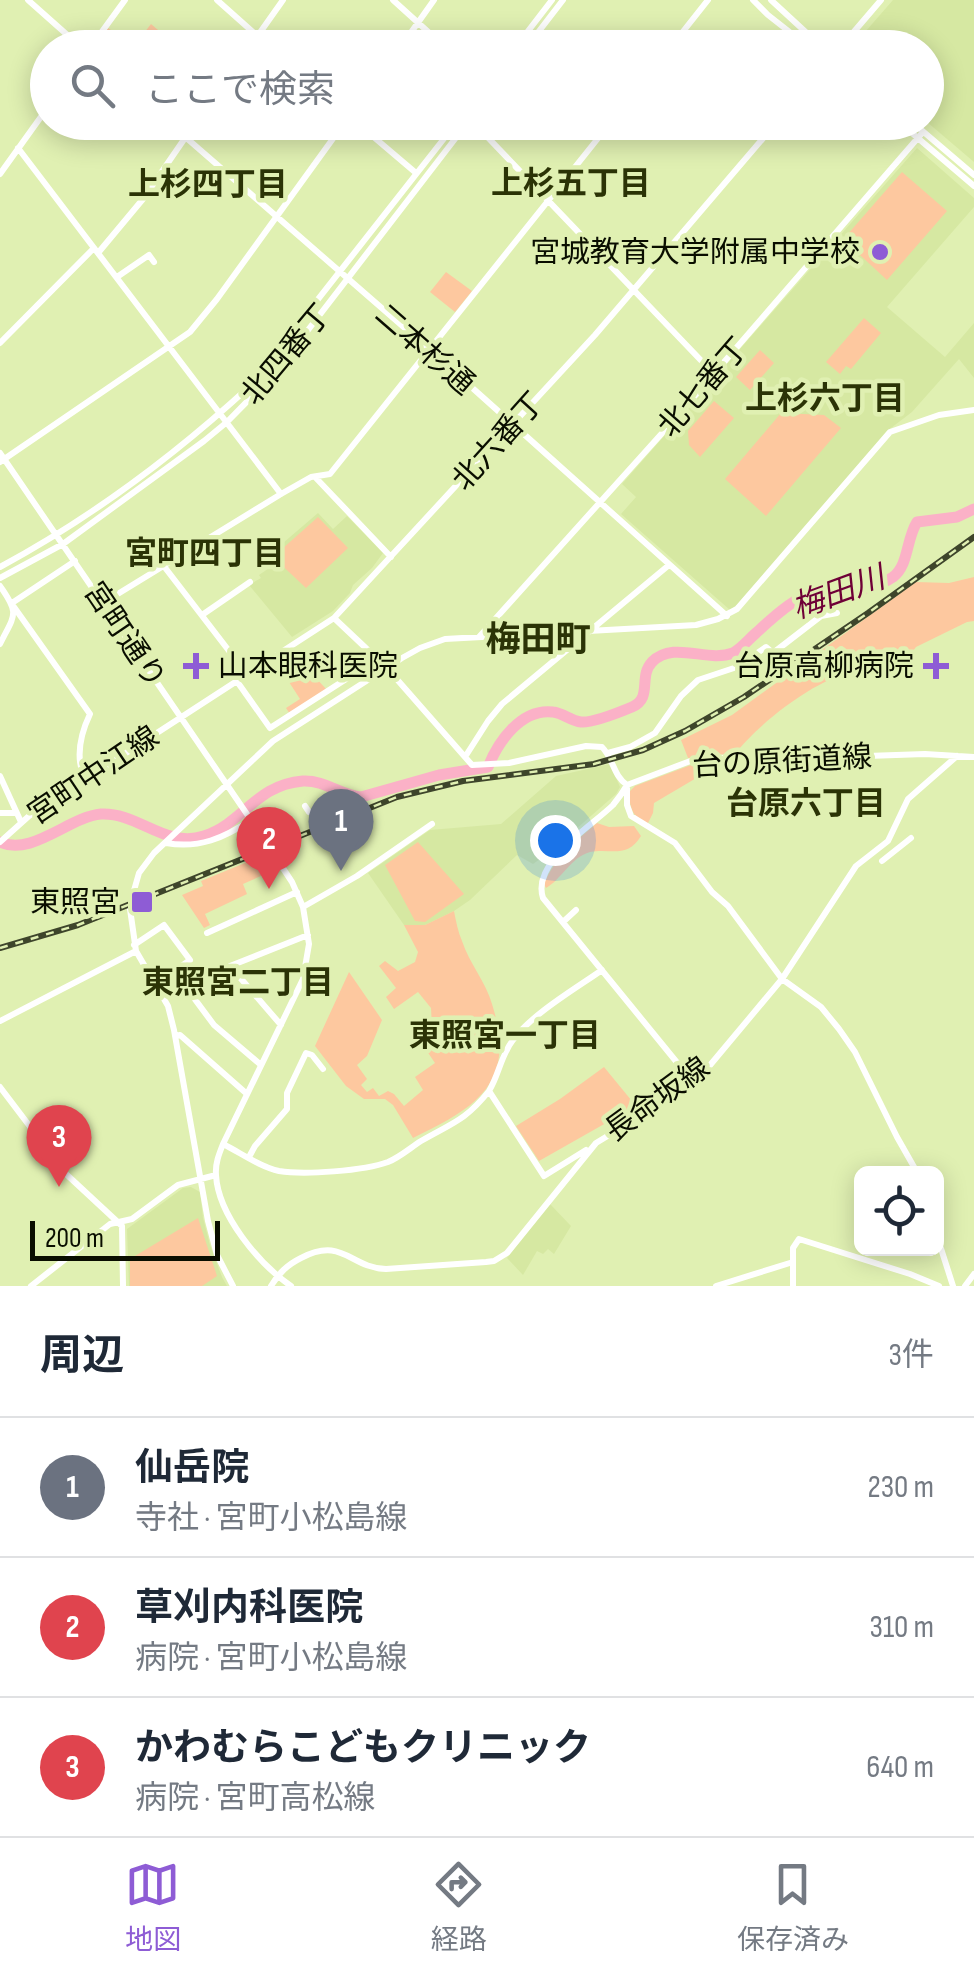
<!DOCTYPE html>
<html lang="ja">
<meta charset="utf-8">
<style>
:root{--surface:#fff;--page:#f2f2f3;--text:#1f2937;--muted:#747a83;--line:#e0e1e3;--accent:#8e5cd5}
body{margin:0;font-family:"Sofia Sans Condensed","Noto Sans JP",sans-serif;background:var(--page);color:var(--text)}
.controls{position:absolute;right:30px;bottom:30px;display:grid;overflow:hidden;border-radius:15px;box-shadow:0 5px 25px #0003}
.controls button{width:90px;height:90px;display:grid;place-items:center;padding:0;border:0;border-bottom:2px solid var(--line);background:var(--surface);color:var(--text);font:50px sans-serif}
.scale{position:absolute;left:30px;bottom:25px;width:190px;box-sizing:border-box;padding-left:10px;border:5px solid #0a0e00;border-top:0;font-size:28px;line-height:35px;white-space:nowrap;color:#0a0e00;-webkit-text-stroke:8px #e0f0b2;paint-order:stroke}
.you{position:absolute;left:555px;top:840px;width:35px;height:35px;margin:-25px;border:8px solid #fff;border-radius:50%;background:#1a73e8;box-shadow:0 0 0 15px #1a73e833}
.badge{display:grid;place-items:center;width:65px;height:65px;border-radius:50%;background:var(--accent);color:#fff;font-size:32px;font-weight:700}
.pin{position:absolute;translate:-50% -82px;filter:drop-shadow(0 2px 5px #0008)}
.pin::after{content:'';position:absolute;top:52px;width:35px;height:30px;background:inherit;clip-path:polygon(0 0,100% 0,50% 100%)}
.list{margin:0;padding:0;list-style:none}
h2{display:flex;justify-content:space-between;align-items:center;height:130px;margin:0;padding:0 40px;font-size:42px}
h2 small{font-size:32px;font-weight:400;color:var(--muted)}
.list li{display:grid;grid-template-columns:65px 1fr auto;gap:30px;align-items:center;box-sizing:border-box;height:140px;padding:0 40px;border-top:2px solid var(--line)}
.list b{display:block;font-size:38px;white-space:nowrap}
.list p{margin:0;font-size:32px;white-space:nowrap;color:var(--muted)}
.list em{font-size:32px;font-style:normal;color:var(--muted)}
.icon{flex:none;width:55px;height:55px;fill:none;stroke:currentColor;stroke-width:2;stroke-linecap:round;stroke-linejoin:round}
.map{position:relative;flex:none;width:974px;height:1286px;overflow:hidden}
.search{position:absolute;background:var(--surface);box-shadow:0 5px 25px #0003;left:30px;right:30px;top:30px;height:110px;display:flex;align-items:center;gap:25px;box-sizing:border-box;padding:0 35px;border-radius:55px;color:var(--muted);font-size:38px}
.sheet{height:550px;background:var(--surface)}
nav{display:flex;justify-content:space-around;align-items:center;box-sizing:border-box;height:140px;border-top:2px solid var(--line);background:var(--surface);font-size:28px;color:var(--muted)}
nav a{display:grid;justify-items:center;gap:5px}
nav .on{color:var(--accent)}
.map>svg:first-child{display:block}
.built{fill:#d6e8a2}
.green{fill:#fdc89f}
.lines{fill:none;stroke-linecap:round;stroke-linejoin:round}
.river{stroke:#fbb1c7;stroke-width:11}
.minor{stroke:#fff;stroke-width:6}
.rail-casing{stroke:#3e452b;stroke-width:6}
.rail{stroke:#e0f0b2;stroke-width:2.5;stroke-dasharray:8;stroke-linecap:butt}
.poi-dot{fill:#8e5cd5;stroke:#e0f0b2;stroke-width:4}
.labels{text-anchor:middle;stroke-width:9;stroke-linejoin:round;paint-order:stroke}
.poi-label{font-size:30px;fill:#0a0e00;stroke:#e0f0b2;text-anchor:end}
.street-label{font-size:30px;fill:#0a0e00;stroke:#e0f0b2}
.neighbourhood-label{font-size:32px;font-weight:bold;fill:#2b3306;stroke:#e0f0b2}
.water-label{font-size:32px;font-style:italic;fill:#6e0037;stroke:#e0f0b2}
.quarter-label{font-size:35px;font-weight:bold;fill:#2b3306;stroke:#e0f0b2}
</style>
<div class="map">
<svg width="974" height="1286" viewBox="0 0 974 1286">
<rect width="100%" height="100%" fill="#e0f0b2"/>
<path class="built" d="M893,0H974V162L927,122L926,48L852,47Z
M917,148L974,198V207L887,307L945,357L974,323V378L959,359L912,412L887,431L738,604L730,610L621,514L636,497L622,484L709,385L717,382L724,374L725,366Z
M318,513L333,529L347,516L383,553L372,568L353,585L350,593L333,611L292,637L249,585L261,578L259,575L275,564L269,555Z
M610,764L620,787L616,794L551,851L533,864L517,855L470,900L454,911L425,925H404L368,873L430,830L501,824L556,776Z
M191,1187L200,1192L203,1218L210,1245L222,1277L227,1286H129L127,1229L183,1188Z
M550,1204L571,1226L554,1254L548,1249L543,1254L537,1251L523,1275L507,1258Z"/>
<path class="green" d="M151,24L178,47H94L108,28L134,46Z
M902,172L947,211L887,280L848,244L847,235Z
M446,272L472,291L455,312L430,292Z
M864,318L881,333L851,369L846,366L840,374L826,362Z
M760,350L774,363L750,390L736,377Z
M714,401L734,418L700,457L689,445L688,431Z
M781,413L824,415L841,428L766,516L725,479Z
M318,517L348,548L306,588L273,557Z
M974,577V621L967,622L916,647L899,670L883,678C878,676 874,673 868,672C829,666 758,724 736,753L688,758L681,740L732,715L916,582L949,583Z
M303,664L327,690L290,714L286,708L300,699L289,682L293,679L290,674Z
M716,761L715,767L654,803L653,813L647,825C632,815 630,809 629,792L635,786L691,765Z
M597,823L609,827L634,826L641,836C627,859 611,848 590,852C571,857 561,880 546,888L544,884C555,857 575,842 597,823Z
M418,842L464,894L425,922L415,921L385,865Z
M262,856L272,871L243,884L247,894L205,914L210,925L204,928L182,895L203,886L201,881Z
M454,911C456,921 458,932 462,941C469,963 486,982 492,1004C517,1082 478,1107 413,1138L393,1105L385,1099H364L346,1086L315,1046L349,972L382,1020L367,1056L357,1065L367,1079L361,1085L367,1092L373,1088L379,1096L388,1091L394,1094L404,1106L423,1090L415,1077L435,1063L418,1038L432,1027L431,1008L418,992L394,1009L386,997L396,988L379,966L385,961L398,971L415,962L418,952L404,925H425Z
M604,1067L636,1106L539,1161L516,1126L560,1099Z
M198,1218L217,1276L202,1286H130V1259Z"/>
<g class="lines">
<path class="river" d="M0,842C31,857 69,817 101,814C138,812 166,849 204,836C244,823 255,785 303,781C325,780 340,795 361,797L439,775L488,767C498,742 521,708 553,712C563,713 571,721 581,722C593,723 620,712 632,707C653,698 638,677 652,662C674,640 707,663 733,653C742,648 748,640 756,633C767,623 790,601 804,597C833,589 867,595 893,577C909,565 906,539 917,522L957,517L974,509"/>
<path class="minor" d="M28,0L82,48
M217,0L271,48
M393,0L446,48
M753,0L768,15L810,48
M771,0L823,48
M90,48L125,0
M249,48L283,0
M400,48L434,0
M515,48L552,0
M526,48L563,0
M670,48L708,0
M840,48L881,0
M168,122L430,350L727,616
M356,122L416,173
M473,122L714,374
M899,122L974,186
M912,122L974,175
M18,148L281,494
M0,174L48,107
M98,253L143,199L196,122
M117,277L149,255L154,262
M0,343L94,248
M0,453L251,820L292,882L303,907L309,944L303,979L223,1144C219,1154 215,1164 216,1175C218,1215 259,1264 291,1286
M0,462L190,332L217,299L345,122
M316,478L391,557
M163,565L246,673
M0,567C89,519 175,455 250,386L457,122
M0,578L63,544L204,441L227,422L275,373L468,122
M0,586C20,614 15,614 0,644
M12,603L75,561
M103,603L281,494L311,477L330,474L611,122
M14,607L90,714C80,735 75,758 85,780
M202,615L250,582
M334,618L387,668L472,765L509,763L586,746L602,747C613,758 614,777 627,785L693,760L714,758L838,757L925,754L974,757
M479,637L673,421L923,132
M236,680L270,728L354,674L374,657
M608,753L630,747L655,733L681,696L698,680L737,667L766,647L773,653L821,616L837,613
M465,757L488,721L502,704L669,565
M0,776L21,822
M627,785V805L631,816L675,843L712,892L728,906L782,979L821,1007L839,1029L855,1052L897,1137L918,1174
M627,785C623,792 618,799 613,805C592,826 531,862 543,898L688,1076L690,1083
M305,806L309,812
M0,813H16
M0,842L29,816L334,618L595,335L777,122
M166,843C199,849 224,838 251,820
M882,861L911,838
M131,901L139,873L154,853L273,741L402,658L420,648L445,639L696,625L718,619L737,609L890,432L939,415L974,410
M303,907L357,876L432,824
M130,909L136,951L168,1006L174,1030L208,1221L217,1255L233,1286
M563,922L576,910
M207,933L297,892
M134,945L164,925L190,960L156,984
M188,990L214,1025L261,1065
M0,1021L136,951
M281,1025L230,966L308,935
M175,1036L180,1035L247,1094
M0,1087L66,1174L122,1226L123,1286
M489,1091C499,1075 501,1055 513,1040C532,1014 575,989 602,970
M223,1144C241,1153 260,1167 279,1171C304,1175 364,1171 388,1162C400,1157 410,1148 421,1141C452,1123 465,1121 489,1091L544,1176L586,1150
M249,1157L255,1146L287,1109V1093L306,1053L312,1055L323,1069
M936,1233L953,1286
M31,1286L110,1224L132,1219L178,1185L216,1175
M271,1286C279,1273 287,1265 301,1258C343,1236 350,1268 386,1269L486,1262L494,1261L507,1253L596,1143L662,1103L706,1070L782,979L856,866L888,841L908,799L957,756
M716,1286L793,1262
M793,1286V1248L799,1239L910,1274L939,1286
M965,1286L974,1274"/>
<g class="rail-casing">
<path id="rail" d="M0,948L78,925L397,797L463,781L594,764L643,750L685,731L744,697L868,613L974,537"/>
</g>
<use href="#rail" class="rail"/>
</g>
<g class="poi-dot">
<circle cx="880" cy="252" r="10"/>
<path d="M191 651h10v10h10v10h-10v10h-10v-10h-10v-10h10z"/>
<path d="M931 651h10v10h10v10h-10v10h-10v-10h-10v-10h10z"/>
<rect x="130" y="890" width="24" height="24" rx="5"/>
</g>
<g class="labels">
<g class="poi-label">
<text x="860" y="262">宮城教育大学附属中学校</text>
<text x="218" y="676" text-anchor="start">山本眼科医院</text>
<text x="914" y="676">台原高柳病院</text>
<text x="120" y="912">東照宮</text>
</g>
<g class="street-label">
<text transform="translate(425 349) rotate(41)" y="10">二本杉通</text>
<text transform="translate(286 354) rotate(-50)" y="10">北四番丁</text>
<text transform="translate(703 387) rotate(-49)" y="10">北七番丁</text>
<text transform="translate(498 441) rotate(-48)" y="10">北六番丁</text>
<text transform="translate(125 635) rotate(56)" y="10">宮町通り</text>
<text transform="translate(782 761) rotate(-3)" y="10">台の原街道線</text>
<text transform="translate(93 775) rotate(-34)" y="10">宮町中江線</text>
<text transform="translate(657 1099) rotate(-36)" y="10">長命坂線</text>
</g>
<g class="neighbourhood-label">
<text x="571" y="194">上杉五丁目</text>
<text x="208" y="195">上杉四丁目</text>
<text x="825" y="409">上杉六丁目</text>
<text x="205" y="564">宮町四丁目</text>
<text x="806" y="814">台原六丁目</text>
<text x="238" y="993">東照宮二丁目</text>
<text x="505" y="1046">東照宮一丁目</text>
</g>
<g class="water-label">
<text transform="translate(838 592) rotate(-20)" y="11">梅田川</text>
</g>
<g class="quarter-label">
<text x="538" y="651">梅田町</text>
</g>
</g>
</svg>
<div class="controls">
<button><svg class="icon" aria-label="locate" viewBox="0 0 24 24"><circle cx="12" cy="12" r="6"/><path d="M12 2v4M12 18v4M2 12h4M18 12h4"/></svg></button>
</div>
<div class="scale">200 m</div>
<div class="you"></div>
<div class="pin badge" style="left:341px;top:871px;background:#6b7280">1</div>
<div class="pin badge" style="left:269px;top:889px;background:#e0444e">2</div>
<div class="pin badge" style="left:59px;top:1187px;background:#e0444e">3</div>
<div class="search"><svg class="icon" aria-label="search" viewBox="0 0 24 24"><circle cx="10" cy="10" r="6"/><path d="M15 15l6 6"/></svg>ここで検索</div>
</div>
<section class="sheet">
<h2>周辺<small>3件</small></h2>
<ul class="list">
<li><span class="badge" style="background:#6b7280">1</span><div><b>仙岳院</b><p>寺社 · 宮町小松島線</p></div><em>230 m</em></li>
<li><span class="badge" style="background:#e0444e">2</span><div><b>草刈内科医院</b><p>病院 · 宮町小松島線</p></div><em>310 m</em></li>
<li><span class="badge" style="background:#e0444e">3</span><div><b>かわむらこどもクリニック</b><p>病院 · 宮町高松線</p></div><em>640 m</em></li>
</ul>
</section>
<nav>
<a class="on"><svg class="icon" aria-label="map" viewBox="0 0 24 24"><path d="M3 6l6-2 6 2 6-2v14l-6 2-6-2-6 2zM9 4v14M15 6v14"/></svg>地図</a>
<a><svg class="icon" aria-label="directions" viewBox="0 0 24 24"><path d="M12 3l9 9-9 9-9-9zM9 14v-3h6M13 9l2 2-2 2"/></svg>経路</a>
<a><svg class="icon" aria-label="saved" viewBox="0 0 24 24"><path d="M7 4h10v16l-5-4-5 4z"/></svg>保存済み</a>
</nav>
